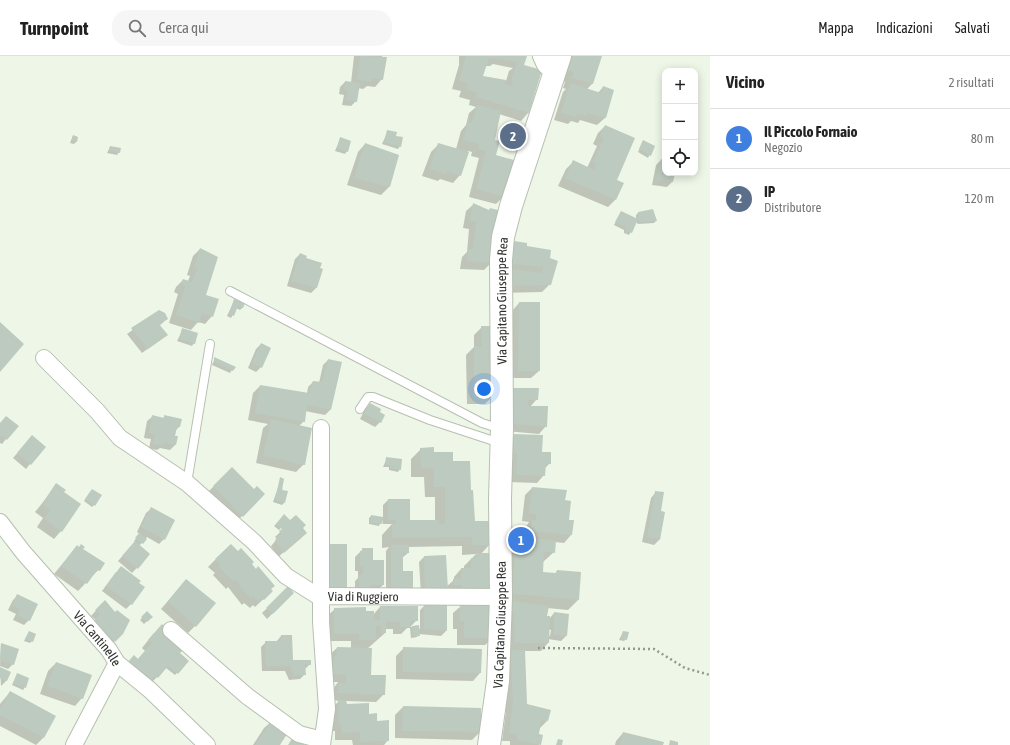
<!DOCTYPE html>
<html lang="it">
<meta charset="utf-8">
<style>
:root{--surface:#fff;--page:#f6f6f6;--text:#222;--muted:#767676;--line:#e0e0e0;--accent:#0f766e}
body{margin:0;font-family:"Asap Condensed",sans-serif;background:var(--page);color:var(--text)}
.controls{position:absolute;right:12px;top:12px;display:grid;overflow:hidden;border-radius:8px;box-shadow:0 2px 10px #0003}
.controls button{width:36px;height:36px;display:grid;place-items:center;padding:0;border:0;border-bottom:1px solid var(--line);background:var(--surface);color:var(--text);font:20px sans-serif}
.you{position:absolute;left:484px;top:333px;width:14px;height:14px;margin:-10px;border:3px solid #fff;border-radius:50%;background:#1a73e8;box-shadow:0 0 0 6px #1a73e833}
.badge{display:grid;place-items:center;width:26px;height:26px;border-radius:50%;background:var(--accent);color:#fff;font-size:13px;font-weight:700}
.pin{position:absolute;translate:-50% -50%;border:2px solid #fff;box-shadow:0 1px 4px #0006}
.list{margin:0;padding:0;list-style:none}
h2{display:flex;justify-content:space-between;align-items:center;height:52px;margin:0;padding:0 16px;font-size:17px}
h2 small{font-size:13px;font-weight:400;color:var(--muted)}
.list li{display:grid;grid-template-columns:26px 1fr auto;gap:12px;align-items:center;box-sizing:border-box;height:60px;padding:0 16px;border-top:1px solid var(--line)}
.list b{display:block;font-size:15px;white-space:nowrap}
.list p{margin:0;font-size:13px;white-space:nowrap;color:var(--muted)}
.list em{font-size:13px;font-style:normal;color:var(--muted)}
.icon{flex:none;width:22px;height:22px;fill:none;stroke:currentColor;stroke-width:2;stroke-linecap:round;stroke-linejoin:round}
.map{position:relative;flex:none;width:710px;height:689px;overflow:hidden}
header{display:flex;align-items:center;gap:24px;box-sizing:border-box;height:56px;padding:0 20px;background:var(--surface);border-bottom:1px solid var(--line)}
header strong{font-size:19px}
nav{display:flex;gap:22px;margin-inline-start:auto;font-size:14px}
.search{width:280px;height:36px;background:var(--page);display:flex;align-items:center;gap:10px;box-sizing:border-box;padding:0 14px;border-radius:16px;color:var(--muted);font-size:15px}
main{display:flex}
aside{flex:1;background:var(--surface)}
.map>svg:first-child{display:block}
.shadow{fill:#0003;fill-rule:evenodd}
.building{fill:#bdcabf;fill-rule:evenodd}
.lines{fill:none;stroke-linecap:round;stroke-linejoin:round}
.lane-casing{stroke:#b7bfb1;stroke-width:10}
.street-casing{stroke:#b7bfb1;stroke-width:18}
.secondary-casing{stroke:#b7bfb1;stroke-width:24}
.path{stroke:#94998f;stroke-width:2.5;stroke-dasharray:2 3;stroke-linecap:butt}
.lane{stroke:#fff;stroke-width:8}
.street{stroke:#fff;stroke-width:16}
.secondary{stroke:#fff;stroke-width:22}
.labels{text-anchor:middle;stroke-width:3.5;stroke-linejoin:round;paint-order:stroke}
.street-label{font-size:13px;fill:#2d302b;stroke:#fff}
</style>
<header>
<strong>Turnpoint</strong>
<div class="search"><svg class="icon" aria-label="search" viewBox="0 0 24 24"><circle cx="10" cy="10" r="6"/><path d="M15 15l6 6"/></svg>Cerca qui</div>
<nav><a>Mappa</a><a>Indicazioni</a><a>Salvati</a></nav>
</header>
<main>
<div class="map">
<svg width="710" height="689" viewBox="0 0 710 689">
<rect width="100%" height="100%" fill="#eef6e7"/>
<path class="shadow" d="M354,0H382V23L375,31L367,30L363,33L358,32L356,45L351,50L342,49L344,39L339,38L340,31L345,26L351,27Z
M459,0H526L522,9L541,15L528,57L521,65L499,58L494,85L495,100L504,140L496,148L469,141L479,102L471,100L472,96L468,95L460,119L453,127L440,123L438,125L422,120L431,96L439,88L456,93L461,75L466,69L469,57L476,51L469,49L470,44L459,41L461,35L452,33L459,9ZM493,8L513,12L509,15L506,25L482,21L485,10H490Z
M566,0H601L592,28L587,33L598,37L603,31L613,35L605,62L597,69L580,64L578,67L571,65L568,68L554,64L563,36L566,33L563,32L565,26L556,23Z
M605,70L615,124L622,127L615,144L608,151L558,130L566,113L573,106L587,112L597,90L593,88L598,77Z
M388,75L395,80L400,90L398,93L382,88Z
M508,75L517,91L515,93L503,90Z
M73,80L76,86L74,88L70,87Z
M340,83L347,95L345,98L335,95Z
M643,85L654,90L648,102L638,96Z
M365,88L397,99L389,131L381,139L347,129L358,96Z
M110,91L119,96L117,99L107,97Z
M661,104L665,105V117H674L672,126L667,131L652,129L656,109Z
M474,148L491,207L484,214L460,213L462,201L467,196L469,173L463,172L466,155Z
M621,156L636,164V159L638,157L656,165L654,167L638,168L636,166L629,179L624,177V174L614,169Z
M514,186L549,203L550,228L542,236L503,237L507,194Z
M200,193L205,240L212,260L205,268L198,266L191,274L169,267L178,238L174,236L176,231L183,224L188,225L190,220L187,219L193,200Z
M300,198L321,213L316,232L311,237L287,230L295,203Z
M234,245L243,251L240,254L236,252L231,262L227,260Z
M519,247L539,315L531,322H511L512,255Z
M159,255L167,263L159,270L167,279L142,297L127,278Z
M482,271L493,340L485,348H467L466,299L474,291V279Z
M183,273L194,287L192,290L177,285Z
M261,288V311L256,316L248,312L256,293Z
M215,302L234,311L230,317L212,309Z
M328,304L341,307L330,354L325,359L305,355L304,365L299,370L304,408L296,416L256,407L263,372L268,368L248,364L253,337L260,330L307,338L308,331L313,326L319,327L323,309Z
M505,341L537,343L530,351L546,370L539,378L504,375Z
M370,348L378,357L380,366L375,371L360,363L365,353Z
M165,360L179,371L175,375V389L170,394L160,392L157,394L149,392L151,383L144,382L147,365L152,361L162,363Z
M0,367L6,383L2,388L0,387Z
M515,379L541,397L550,407L544,413V419L537,427L509,426L507,386Z
M32,380L30,408L26,413L13,402Z
M421,393L452,406L470,435L474,466L490,488L481,498L490,522L488,524V534L421,539L419,506L424,501L446,531L454,524V521L461,513H464V510L476,498L462,499V490L408,491V497L402,502V516L412,533L386,538V495L389,491L382,492V479L392,468H383L382,463L379,470L369,468V462L371,460L383,462V449L388,444L409,465H435V441H425L424,421H411V403Z
M387,402L400,413L398,416L389,414V411H383Z
M232,412L254,434L264,438L235,467L206,438Z
M281,423L284,447L282,449L273,446Z
M57,429L63,437L61,475L54,483L37,471L43,462L35,456Z
M532,432L564,445L568,465H573L571,479L564,487L555,486L554,496L543,506L542,517L555,518L557,515L578,544L568,554L547,552L546,560L549,563L554,557L566,580L561,585L548,583V587L541,595H524L526,649L547,665L540,672L538,678L539,689H510V685H502L506,655L503,602L507,594V492L517,482L523,483L525,472L529,466L522,465L525,439ZM548,573L551,574L550,580H548Z
M90,436L94,449L92,451L84,445Z
M656,436L660,455L664,456L659,484L654,489L642,486L651,442Z
M151,453L164,483L159,488L147,481L139,490L149,499L132,517L118,505L135,486L134,485L140,478L137,476L146,457Z
M284,460L289,464L279,474L274,470Z
M296,461L302,472L301,482L278,501L271,490L277,483L275,481Z
M230,489L250,508L272,535L255,551L253,549L250,552L244,547L242,549L228,531L226,533L213,519L215,517L208,511Z
M77,490L104,508L78,535L54,518Z
M363,493L372,505L383,529L378,534L355,538V525L358,522V515H355V501Z
M116,516L131,548L126,553L102,535Z
M186,524L195,570L188,577L161,553Z
M288,532L293,537L267,563L262,557Z
M18,539L29,564L24,569L13,564L16,558L8,554L13,544Z
M425,549L446,575L441,580L419,578L417,581L411,582L410,572H407L401,578H393V573H385V577L367,593L370,620L384,638L376,646L345,645L346,649L368,659L376,666L388,684L384,689H353L352,684H335V675H332L331,653L339,645L331,644V636L338,626H326L329,599L337,592H351V585H327V560L335,553L365,556L373,559L380,551L417,564L410,571L418,570L420,574V554Z
M100,550L123,577L109,590L96,564L91,560Z
M461,550L493,582L485,589H457V573H453V557Z
M147,557L151,561L144,568L140,564Z
M29,576L32,585L30,587L24,585Z
M623,576L626,583L624,585L619,584Z
M154,577L187,605L175,619L166,612L149,629L137,604L145,595L142,592Z
M281,580H291L292,605L310,608L304,614L305,618L300,623L289,624L285,615H262L261,591L266,586H276Z
M1,588L13,608L8,613L0,610Z
M404,592L481,593L480,617L473,625L396,623V600Z
M56,607L82,642L75,650L40,638L48,615Z
M0,612L9,617L6,625L1,630Z
M17,619L25,631L23,634L12,629Z
M10,636L55,661L43,682L36,689L0,670V648Z
M403,651L480,676L472,684L395,682V659Z
M272,665L279,689H253L264,672Z
M623,677L662,689H615L616,685Z"/>
<path class="building" d="M360,0L387,1L383,24L372,22V26L357,24Z
M466,0H527L524,9L542,14L529,57L476,41L477,37L466,33L468,28L459,25ZM489,2L517,6L511,24H513L512,30L505,28L506,24L483,20Z
M572,0H602L593,28L572,22L574,16L565,13L569,1Z
M345,25L360,27L357,46L346,44L348,34H344Z
M570,27L601,37L603,30L614,34L606,62L587,57L586,60L577,58L576,61L561,57Z
M477,49L501,55L495,84L500,85L496,99L514,104L505,141L476,133L486,95L478,93L479,88L463,84L468,66L472,67Z
M605,69L635,82L617,124L624,127L616,144L565,122L573,104L594,114L596,108L593,106L604,82L600,80Z
M387,74L397,76L396,80L403,81L401,91L384,86Z
M507,74L521,77L518,91L504,88Z
M73,79L78,81L77,86L71,85Z
M340,81L351,85L348,96L337,92Z
M643,84L655,90L651,100L639,93Z
M365,87L399,99L390,131L354,122Z
M438,87L469,96L461,120L447,115L446,118L429,113Z
M110,90L121,92L120,97L109,95Z
M661,103L665,104V117H675L673,126L656,124Z
M473,147L489,154L490,152L502,155L492,207L467,205L469,193H473L476,165H470Z
M653,153L657,165L641,166L638,163V156Z
M621,155L638,163L632,177L625,175L626,171L615,166Z
M514,185L527,187V190L551,194L550,202L558,205L551,229L510,230V213L542,217L543,211L511,208Z
M200,192L218,201L206,239L219,243L213,261L202,257L199,267L176,259L185,230L181,229L183,223L192,226L197,212L194,211Z
M300,197L307,200L306,202L322,207L320,212L323,213L317,232L291,225Z
M234,243L245,247L243,252L238,250L234,260L229,258Z
M519,246H540V315H518Z
M159,254L165,257L168,263L159,268L168,279L148,293L131,272Z
M0,266L24,288L0,316Z
M481,270H493L494,340L474,341V290H482Z
M182,272L198,277L195,288L179,283Z
M261,287L271,292L262,312L252,307Z
M214,301L236,311L233,315L214,306Z
M328,303L342,306L331,354L307,349L305,366L255,357L260,329L309,337L313,325L322,326Z
M512,332H539L538,344H528V350H548L547,371L511,368Z
M370,347L381,353L380,356L385,359L381,367L364,358Z
M152,359L164,362V359L182,363L180,371H177L175,380H178L176,389L164,387L163,390L153,388L155,378L149,377Z
M6,360L19,370L7,384L2,380L0,381V367Z
M271,363L312,372L305,409L263,400Z
M514,378L543,379L542,396H551V408H546L545,420L516,419L517,397H514Z
M32,379L46,391L31,409L17,397Z
M434,391V396H453V405H470L471,434H473L475,465H491V489H472V481L392,482V468H396V464H388V443H410V464H439V468H445V431H434V412H421L420,392Z
M386,401L402,403L401,414L390,412L391,409H385Z
M232,411L254,433L257,430L265,438L243,461L213,430Z
M280,421L284,423L282,434L288,435L285,447L275,444Z
M56,427L66,434L64,436L81,448L62,476L44,463L50,454L42,448Z
M532,431L567,434L565,444L571,445L569,464H574L572,479L531,475L532,464H536V458H529Z
M92,433L102,439L95,450L85,443Z
M655,435L664,436L661,455L665,456L660,484L647,481Z
M151,451L175,464L165,484L141,471Z
M284,458L290,464L296,459L306,469L303,472L307,477L284,497L275,484L281,478L279,475L282,473L276,468Z
M371,459L383,461L382,468L371,467Z
M139,477L147,483L143,488L135,482Z
M517,481L556,485L555,497L544,496L543,516L556,517L557,514L581,516L579,544L512,538Z
M135,485L150,498L138,513L122,500Z
M81,488L85,491L83,493L105,507L100,515L97,514L87,528L61,510L77,489L79,491Z
M231,488L238,495L241,492L254,506L252,508L256,513L258,510L275,530L271,533L273,535L264,544L261,542L258,546L253,540L251,542L239,530L240,529L236,524L234,526L219,511L221,509L215,503Z
M329,488H347V533H329Z
M391,489H409V497H403V515H413V533H391Z
M362,492H373V504H384V529H370V533H359V519H363V510L360,511V495H362Z
M476,497H491V523H489V534H462V529H453V523H461V512H471V502H476Z
M446,499L448,534H425L424,500Z
M121,510L141,525L139,527L145,531L132,549L106,530Z
M186,523L216,547L196,571L168,545Z
M288,530L294,537L273,558L266,552Z
M17,538L38,548L30,565L17,559L20,553L12,549Z
M105,544L115,556L117,554L130,564L123,578L115,586L93,566L100,558L95,554Z
M513,545L549,550L547,560H550L549,587H515L514,557H512Z
M424,548H447V575L424,573Z
M460,549H494V582H464V565H460Z
M380,550H418V565H410V571H400V566H386V577H381V570H376V584H359V578H334V552L366,551V555H374V564H380Z
M147,555L153,561L147,566L141,561Z
M554,556L569,558L567,580L554,579Z
M162,568L182,586L185,592L180,597L189,605L178,618L168,610L158,622L155,620L148,628L126,608L134,599L138,603L152,587L148,584Z
M419,569L420,580H413L412,570Z
M29,575L36,578L33,586L25,583Z
M623,575L629,576L627,584L621,582Z
M281,579H292L293,604H311V609L305,608L306,619L294,620L290,610H266L265,585H281Z
M1,587L19,593L14,609L0,604Z
M337,591L372,592L371,619H386L385,639L338,637L339,627H346V619L333,618L334,600H336Z
M403,591L482,593L481,617L403,616Z
M510,594H525L527,648L551,654L548,665L541,664L539,678L543,679L541,689L517,684V678L509,677L513,647Z
M56,606L92,619L83,643L47,630Z
M0,611L11,616L7,625L0,622Z
M17,617L29,622L26,632L13,627Z
M10,635L56,660L44,682L0,659V653Z
M338,644H346L347,648L369,647V658L377,657V665L389,664V685L360,686V676L342,677V668H339Z
M403,650L481,652V676L402,675Z
M272,664L289,675L280,689H255Z
M623,676L664,686L663,689H620Z
M293,681L305,687L304,689H288Z
M558,683L563,684L562,689H556Z
M670,684L678,686V689H669Z"/>
<g class="lines">
<g class="lane-casing">
<path id="lane" d="M230,235L482,367L501,373
M360,353L368,341H373L430,364L500,387
M187,427L210,288"/>
</g>
<g class="street-casing">
<g id="street">
<path d="M541,0L545,9L554,17"/>
<path d="M44,302L97,355L120,382L187,427L254,486L286,520L321,542"/>
<path id="s1" d="M0,466L23,496L109,594L117,607L150,634L207,689"/>
<path d="M321,542V372"/>
<path d="M171,574L247,640L299,678L322,684"/>
<path d="M74,689L117,607"/>
<path id="s2" d="M322,689L327,653L321,566V542L331,540L501,541"/>
</g>
</g>
<g class="secondary-casing">
<g id="secondary">
<path id="s3" d="M489,689L498,625L501,541L500,443L502,373L501,204L503,181L511,150L560,0"/>
</g>
</g>
<path class="path" d="M538,592L654,593L685,612L710,619"/>
<use href="#lane" class="lane"/>
<use href="#street" class="street"/>
<use href="#secondary" class="secondary"/>
</g>
<g class="labels">
<g class="street-label">
<text dy="5" stroke="none"><textPath href="#s3" startOffset="445">Via Capitano Giuseppe Rea</textPath></text>
<text dy="5" stroke="none"><textPath href="#s2" startOffset="190">Via di Ruggiero</textPath></text>
<text dy="5" stroke="none"><textPath href="#s3" startOffset="121">Via Capitano Giuseppe Rea</textPath></text>
<text dy="5" stroke="none"><textPath href="#s1" startOffset="152">Via Cantinelle</textPath></text>
</g>
</g>
</svg>
<div class="controls">
<button>+</button>
<button>−</button>
<button><svg class="icon" aria-label="locate" viewBox="0 0 24 24"><circle cx="12" cy="12" r="6"/><path d="M12 2v4M12 18v4M2 12h4M18 12h4"/></svg></button>
</div>
<div class="you"></div>
<div class="pin badge" style="left:521px;top:484px;background:#3f7fe0">1</div>
<div class="pin badge" style="left:513px;top:80px;background:#5c6f8a">2</div>
</div>
<aside>
<h2>Vicino<small>2 risultati</small></h2>
<ul class="list">
<li><span class="badge" style="background:#3f7fe0">1</span><div><b>Il Piccolo Fornaio</b><p>Negozio</p></div><em>80 m</em></li>
<li><span class="badge" style="background:#5c6f8a">2</span><div><b>IP</b><p>Distributore</p></div><em>120 m</em></li>
</ul>
</aside>
</main>
